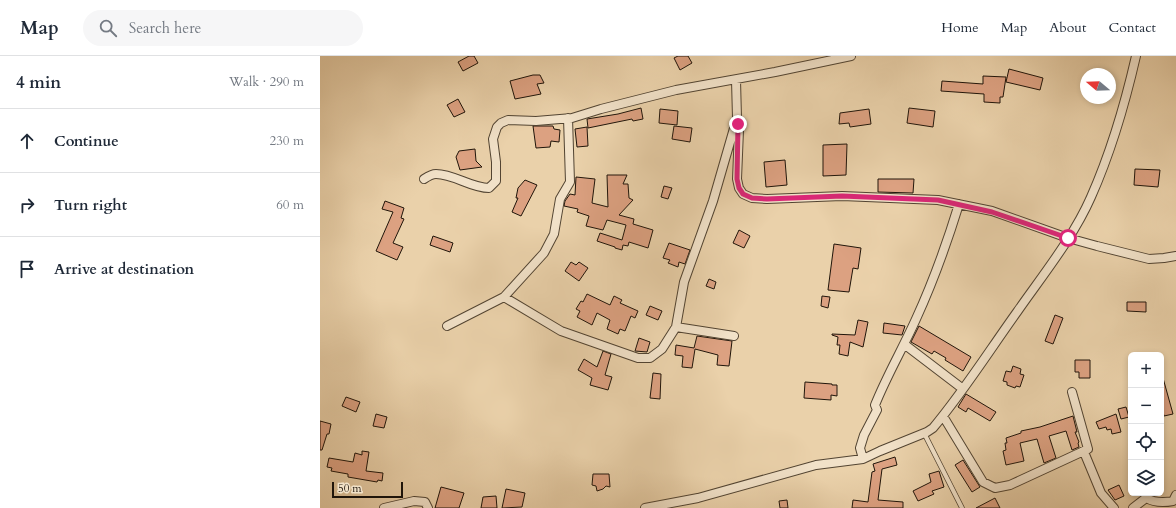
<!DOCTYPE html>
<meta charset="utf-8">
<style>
:root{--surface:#fff;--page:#f6f6f7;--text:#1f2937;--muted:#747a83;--line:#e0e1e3}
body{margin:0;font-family:Cardo,serif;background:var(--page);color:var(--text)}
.controls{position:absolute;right:12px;bottom:12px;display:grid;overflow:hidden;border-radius:6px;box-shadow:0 2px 6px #0003}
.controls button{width:36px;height:36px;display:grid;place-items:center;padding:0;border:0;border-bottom:1px solid var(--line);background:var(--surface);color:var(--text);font:20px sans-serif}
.compass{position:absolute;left:760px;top:12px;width:36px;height:36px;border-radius:50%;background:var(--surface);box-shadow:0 2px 6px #0003;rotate:289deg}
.scale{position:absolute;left:12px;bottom:10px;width:71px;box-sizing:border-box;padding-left:4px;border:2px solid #20150a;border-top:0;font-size:11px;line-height:14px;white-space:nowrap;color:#20150a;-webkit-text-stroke:3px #f1e1c8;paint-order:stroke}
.stop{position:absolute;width:12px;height:12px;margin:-9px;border:3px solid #db2777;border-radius:50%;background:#fff}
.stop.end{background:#db2777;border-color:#fff;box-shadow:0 1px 4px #0008}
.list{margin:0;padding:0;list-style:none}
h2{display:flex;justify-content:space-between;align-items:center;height:52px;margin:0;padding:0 16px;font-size:17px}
h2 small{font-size:13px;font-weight:400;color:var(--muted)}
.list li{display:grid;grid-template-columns:26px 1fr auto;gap:12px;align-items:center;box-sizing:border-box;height:64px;padding:0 16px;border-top:1px solid var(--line)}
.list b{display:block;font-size:15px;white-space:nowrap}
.list em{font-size:13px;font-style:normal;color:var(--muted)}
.icon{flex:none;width:22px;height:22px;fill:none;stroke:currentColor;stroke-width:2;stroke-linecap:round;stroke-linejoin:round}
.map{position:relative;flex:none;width:856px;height:452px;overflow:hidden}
header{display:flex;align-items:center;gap:24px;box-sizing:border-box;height:56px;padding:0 20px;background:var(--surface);border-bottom:1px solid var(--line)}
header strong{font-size:19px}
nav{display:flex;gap:22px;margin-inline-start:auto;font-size:14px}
.search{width:280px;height:36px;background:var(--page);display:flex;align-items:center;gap:10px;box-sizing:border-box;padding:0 14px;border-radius:22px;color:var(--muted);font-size:15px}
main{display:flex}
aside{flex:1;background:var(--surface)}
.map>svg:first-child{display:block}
.building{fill:#dca181;stroke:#20150a}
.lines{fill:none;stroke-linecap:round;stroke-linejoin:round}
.lane-casing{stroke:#524432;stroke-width:5.5}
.street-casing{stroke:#524432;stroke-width:10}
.lane{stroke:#f1e1c8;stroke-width:4}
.street{stroke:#f1e1c8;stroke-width:8}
.route{stroke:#db2777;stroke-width:5}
</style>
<header>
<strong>Map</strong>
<div class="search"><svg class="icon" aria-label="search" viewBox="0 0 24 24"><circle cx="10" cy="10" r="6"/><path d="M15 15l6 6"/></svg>Search here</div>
<nav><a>Home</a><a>Map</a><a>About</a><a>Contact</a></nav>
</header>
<main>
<aside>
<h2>4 min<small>Walk · 290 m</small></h2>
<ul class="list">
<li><svg class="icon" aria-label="ahead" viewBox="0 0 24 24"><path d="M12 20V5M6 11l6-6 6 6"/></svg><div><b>Continue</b></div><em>230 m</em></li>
<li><svg class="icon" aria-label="right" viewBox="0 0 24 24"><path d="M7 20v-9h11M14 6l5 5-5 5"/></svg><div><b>Turn right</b></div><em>60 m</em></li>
<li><svg class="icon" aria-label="arrive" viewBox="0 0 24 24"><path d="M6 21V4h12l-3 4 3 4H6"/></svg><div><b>Arrive at destination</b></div></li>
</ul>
</aside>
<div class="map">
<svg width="856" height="452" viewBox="0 0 856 452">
<rect width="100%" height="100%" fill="#ead1aa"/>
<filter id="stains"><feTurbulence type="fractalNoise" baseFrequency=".005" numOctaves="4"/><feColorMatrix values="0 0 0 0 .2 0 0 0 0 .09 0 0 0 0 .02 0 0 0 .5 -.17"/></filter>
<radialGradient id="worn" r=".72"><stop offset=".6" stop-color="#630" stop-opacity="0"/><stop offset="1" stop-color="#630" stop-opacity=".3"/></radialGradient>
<path class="building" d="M149,0H154L158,7L143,15L138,6Z
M358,0H368L372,7L360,14L354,2Z
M689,13L723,22L720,34L686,26Z
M213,19H220L224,27L217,28L221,38L195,43L190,25Z
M663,20L686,21L683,41H680V47L664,46V38L621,35L622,25L663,28Z
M138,43L145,56L134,61L127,49Z
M321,52L323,63L313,65L312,63L268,72L267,63L298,58Z
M589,52L615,55L613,71L587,67Z
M340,53L358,55L357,69L339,67Z
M549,53L551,68L530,71L529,67L519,68L520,57Z
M213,70H233L234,73L240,74L239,86L231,85L230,91L216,92Z
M354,70L372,72L370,86L352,83Z
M267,71L268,90L257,91L255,73Z
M527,88L526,119L503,120V89Z
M155,93L156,105L162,111L140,114L136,101L139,95Z
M465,104L467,129L446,131L444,106Z
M815,113L840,114L838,131L814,129Z
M287,119H307L303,128H308L309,142L313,144L299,159L314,163L313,168L333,174L328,192L309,186L308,190L303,189L302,194L295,192V191L277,185L280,177L302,184L306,169L287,164L283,174L266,170L269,160L257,156L258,153L244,150L245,145L250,138L255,139L256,121L275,123L272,147L288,151Z
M558,123H594L593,137L558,136Z
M205,124L217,129L201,160L192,156L198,142H196L198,132Z
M344,130L352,132L348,143L341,141Z
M65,145L84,152L81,162L84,163L73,187L83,191L77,204L56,195L73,156L62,153Z
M419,174L430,180L424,192L413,187Z
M113,180L133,187L130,196L110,189Z
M349,187L370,194L365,208L359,206L358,211L348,207L350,204L343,202Z
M514,188L541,192L538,213L533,212L529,236L508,234Z
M251,206L256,209L259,206L268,212L259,225L245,215Z
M389,223L396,226L394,233L386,230Z
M267,238L290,249L294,240L302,244L300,247L318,255L315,262L311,260L305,275L300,273L298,278L287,273L290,264L277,257L272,269L257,261L260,255L256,253L261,245L263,246Z
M502,240L510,241L508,252L501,250Z
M807,246H826V256L807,255Z
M330,250L342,255L338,264L326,259Z
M735,259L743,262L733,288L725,285Z
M538,264L548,266L543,291L530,286L528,300L519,298L520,289H517L518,281L512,279V278L535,279Z
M564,267L585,270L582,279L563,277Z
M599,270L651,301L643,315L625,304L626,302L614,295L612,298L591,286Z
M377,280L412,285L409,310L397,309L398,299L375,293L372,312L362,311L363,300L355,299L356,289L374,292Z
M319,282L330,286L327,296L315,295Z
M283,295L291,298L285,319L292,321L288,334L270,329L272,322L258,314L264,303L277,311Z
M755,304H770V322H759V316H755Z
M693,310L701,313L700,318L704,319L700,331L696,330L695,332L687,329V326L683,325L686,315L691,316Z
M333,317L341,318L340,343L330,342Z
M843,322L853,358L844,360L841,347V323Z
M485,326L512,328V329H517V340L511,339V344L484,342Z
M646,338L676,356L670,365L648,352L646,356L638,351Z
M26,341L40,346L36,356L22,350Z
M806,351L809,361L801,363L798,353Z
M56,358L67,361L64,372L53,370Z
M796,358L801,376L792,378L791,373L787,374L786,371L779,373L776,366Z
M753,360L757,376H755L759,386L758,387L759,391L752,394L746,375L729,380L736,402L724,407L717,383L700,387L704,405L686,409L683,395L686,394L685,387H687L686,382L701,377V375L720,371Z
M0,365L11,368L9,378H7L2,394H0Z
M42,395L49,396L46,415L63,417L62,425L58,424L57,426L28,421V418L11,415L12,412L7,411L9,402L33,406L35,397L42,399Z
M575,401L577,409L562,413L558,444L583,446V452H532L533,444L548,446L552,416L555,415L553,408Z
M643,404L660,431L652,436L635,409Z
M619,415L624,431L612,435L614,438L598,445L593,435L611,426L609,418Z
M273,418H289L290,431L286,430L283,433L277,435L276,430L272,429Z
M799,429L804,440L795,444L788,434Z
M121,431L144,437L139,452H115Z
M186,433L205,437L202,451L182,452Z
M176,440L177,452H161L163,441Z
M675,442L680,452H656Z
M467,444L468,452H460L459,445Z"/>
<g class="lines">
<g class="lane-casing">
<path id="lane" d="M604,377L642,452"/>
</g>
<g class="street-casing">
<path id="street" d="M417,62L419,74L417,123L419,132L423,138L432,142L447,143L522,140L618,144L672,155L748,182L777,190L829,203L844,202L856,200
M104,123C107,121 112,118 116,118C134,118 151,132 169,132L176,125V106L173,83L177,71L181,67L188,64L216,65L252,62L281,53L356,34L455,16L531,0
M184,241L241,275L318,302H330L342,293L356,271L364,226L393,145L417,62L416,24
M127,270L184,241L224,197L234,178L240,143L250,126L248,62
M356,271L414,280
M584,288L643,333
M623,360L663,426L675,432L690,429L768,393L752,336
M764,396L781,437L794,452
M543,403L540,392L544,379L557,354L555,349C567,319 583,292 596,263C613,226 627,187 639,148
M64,452L94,445L105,446L108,452
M325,452L378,442L496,409L543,403L560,395L607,376L613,372C644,335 669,295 697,256C722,220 753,182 771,141C791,96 805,48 816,0
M813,452L826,442C835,447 843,447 853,445L856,439"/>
</g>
<use href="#lane" class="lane"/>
<use href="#street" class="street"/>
</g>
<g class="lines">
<path class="route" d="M418,68L417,123L419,132L423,138L432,142L447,143L522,140L618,144L672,156L748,182"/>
</g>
<rect width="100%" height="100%" filter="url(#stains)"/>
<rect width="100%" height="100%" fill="url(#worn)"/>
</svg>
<div class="controls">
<button>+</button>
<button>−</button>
<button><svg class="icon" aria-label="locate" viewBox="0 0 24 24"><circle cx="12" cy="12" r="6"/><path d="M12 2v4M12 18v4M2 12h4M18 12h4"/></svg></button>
<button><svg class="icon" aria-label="layers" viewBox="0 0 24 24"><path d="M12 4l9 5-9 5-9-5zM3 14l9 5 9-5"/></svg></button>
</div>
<svg class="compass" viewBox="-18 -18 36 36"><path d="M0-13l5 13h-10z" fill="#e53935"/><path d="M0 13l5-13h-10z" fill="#747a83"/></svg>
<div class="scale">50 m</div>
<div class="stop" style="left:748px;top:182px"></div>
<div class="stop end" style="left:418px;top:68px"></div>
</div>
</main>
